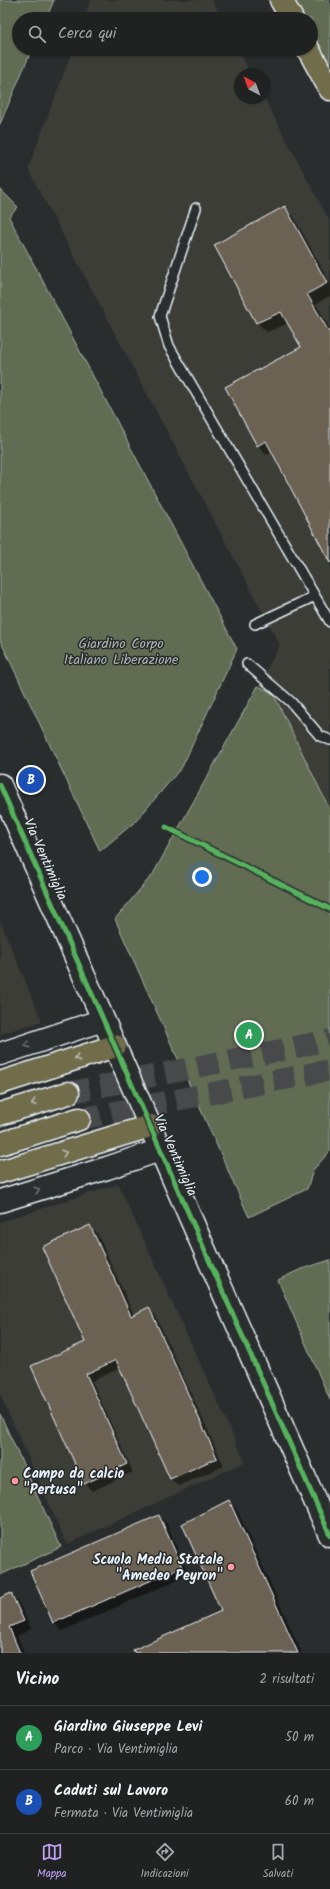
<!DOCTYPE html>
<html lang="it">
<meta charset="utf-8">
<style>
:root{--surface:#202222;--page:#2d2f2f;--text:#f1f3f6;--muted:#a2a4a5;--line:#3d3f40;--accent:#bca0f2}
body{margin:0;font-family:Kalam,sans-serif;background:var(--page);color:var(--text)}
.compass{position:absolute;left:234px;top:68px;width:36px;height:36px;border-radius:50%;background:var(--surface);box-shadow:0 1px 3px #0004;rotate:319deg}
.you{position:absolute;left:202px;top:877px;width:14px;height:14px;margin:-10px;border:3px solid #fff;border-radius:50%;background:#1a73e8;box-shadow:0 0 0 6px #1a73e833}
.badge{display:grid;place-items:center;width:26px;height:26px;border-radius:50%;background:var(--accent);color:#fff;font-size:13px;font-weight:700}
.pin{position:absolute;translate:-50% -50%;border:2px solid #fff;box-shadow:0 1px 4px #0006}
.list{margin:0;padding:0;list-style:none}
h2{display:flex;justify-content:space-between;align-items:center;height:52px;margin:0;padding:0 16px;font-size:17px}
h2 small{font-size:13px;font-weight:400;color:var(--muted)}
.list li{display:grid;grid-template-columns:26px 1fr auto;gap:12px;align-items:center;box-sizing:border-box;height:64px;padding:0 16px;border-top:1px solid var(--line)}
.list b{display:block;font-size:15px;white-space:nowrap}
.list p{margin:0;font-size:13px;white-space:nowrap;color:var(--muted)}
.list em{font-size:13px;font-style:normal;color:var(--muted)}
.icon{flex:none;width:22px;height:22px;fill:none;stroke:currentColor;stroke-width:2;stroke-linecap:round;stroke-linejoin:round}
.map{position:relative;flex:none;width:330px;height:1653px;overflow:hidden}
.search{position:absolute;background:var(--surface);box-shadow:0 1px 3px #0004;left:12px;right:12px;top:12px;height:44px;display:flex;align-items:center;gap:10px;box-sizing:border-box;padding:0 14px;border-radius:22px;color:var(--muted);font-size:15px}
.sheet{height:180px;background:var(--surface)}
nav{display:flex;justify-content:space-around;align-items:center;box-sizing:border-box;height:56px;border-top:1px solid var(--line);background:var(--surface);font-size:11px;color:var(--muted)}
nav a{display:grid;justify-items:center;gap:2px}
nav .on{color:var(--accent)}
.map>svg:first-child{display:block}
.built{fill:#3e3d39}
.green{fill:#626c52;stroke:#a5aea5}
.shadow{fill:#0007}
.building{fill:#6c6253;stroke:#e8f1f8}
.lines{fill:none;stroke-linecap:round;stroke-linejoin:round}
.primary-tunnel{stroke:#464a4c;stroke-width:22;stroke-dasharray:22 11;stroke-linecap:butt}
.service-casing{stroke:#e8f1f8;stroke-width:12}
.tertiary-casing{stroke:#e8f1f8;stroke-width:25}
.primary-casing{stroke:#e8f1f8;stroke-width:25}
.service{stroke:#2a2d2e;stroke-width:9}
.tertiary{stroke:#2a2d2e;stroke-width:22}
.primary{stroke:#716d4b;stroke-width:22}
.cycleway-casing{stroke:#2a2d2e;stroke-width:8}
.cycleway{stroke:#56b35d;stroke-width:5}
.oneway{stroke:#6c7275}
.oneway2{stroke:#b8bcb3}
.poi-dot{fill:#ff9aa2;stroke:#2a2d2e;stroke-width:1.5}
.labels{text-anchor:middle;stroke-width:3;stroke-linejoin:round;paint-order:stroke}
.park-label{font-size:14px;fill:#acb5ad;stroke:#2a2d2e}
.street-label{font-size:14px;fill:#e8f1f8;stroke:#2a2d2e}
.poi-label{font-size:14px;font-weight:bold;fill:#e8f1f8;stroke:#2a2d2e;text-anchor:start}
</style>
<div class="map">
<svg width="330" height="1653" viewBox="0 0 330 1653">
<rect width="100%" height="100%" fill="#2a2d2e"/>
<filter id="ink" filterUnits="userSpaceOnUse"><feTurbulence type="fractalNoise" baseFrequency=".025" numOctaves="2"/><feDisplacementMap in="SourceGraphic" scale="8" xChannelSelector="R" yChannelSelector="G"/><feConvolveMatrix kernelMatrix="1 2 1 2 8 2 1 2 1" color-interpolation-filters="sRGB"/></filter>
<g filter="url(#ink)">
<path class="built" d="M91,0H212L222,19H84Z
M73,49H238L251,74H240V98H264L330,222V810L273,693L258,686L280,645L28,169Z
M0,921L42,1021L0,1034Z
M118,1184L245,1462L67,1544L0,1394V1222Z"/>
<path class="green" d="M0,0H54L46,19H19V49H32L0,124Z
M293,0H328L330,3V69L311,34V19H303Z
M0,189L18,207L9,217L237,649L182,767L136,821L100,851L0,640Z
M258,686L273,693L330,810V1151L313,1170L307,1189L249,1217L115,919L153,874Z
M330,1260V1400L278,1280L299,1270Z
M0,1414L61,1547L0,1575Z"/>
<path class="shadow" d="M284,207L294,217L330,283V296L316,304L330,329V560L272,452L267,455L257,445L303,347L288,323L267,332L257,323L215,245Z
M90,1226L97,1233L134,1315L149,1308L156,1316L224,1466L178,1486L171,1479L121,1368L92,1381L133,1472L92,1491L85,1483Z
M229,1502L237,1510L302,1653H136L223,1611Z
M159,1516L167,1524L189,1575L62,1631L53,1622Z
M11,1594L19,1603L31,1629L17,1636L24,1653H0V1599Z"/>
<path class="building" d="M285,206L327,283L307,294L329,332H330V563L266,441L257,446L225,387L301,347L281,312L256,323L214,245Z
M90,1225L131,1316L149,1307L217,1458L170,1479L116,1360L86,1374L127,1464L84,1484L31,1366L85,1342L42,1247Z
M229,1500L298,1653H135L133,1650L221,1611L182,1524Z
M159,1515L182,1567L53,1623L30,1571Z
M11,1593L24,1621L9,1627L20,1653H0V1598Z"/>
<g class="lines">
<path class="primary-tunnel" d="M68,1093L330,1040
M79,1119L330,1070"/>
<g class="service-casing">
<path id="service" d="M196,208L160,316L169,346L330,622
M255,624L315,596
M247,664L291,702L320,736L330,740"/>
</g>
<g class="tertiary-casing">
<path id="tertiary" d="M0,785L330,1535
M0,1054L103,1020
M0,1201L107,1168L160,1150"/>
</g>
<g class="primary-casing">
<path id="primary" d="M281,0L292,19
M308,49L330,89
M0,1083L115,1046
M0,1114L68,1093
M0,1144L79,1119
M0,1172L150,1126"/>
</g>
<use href="#service" class="service"/>
<use href="#tertiary" class="tertiary"/>
<use href="#primary" class="primary"/>
<g class="cycleway-casing">
<path id="cycleway" d="M0,785L330,1535
M166,827L330,909"/>
</g>
<use href="#cycleway" class="cycleway"/>
</g>
<defs><path id="oneway-chevron" d="M-2-3.5L2.5 0L-2 3.5" fill="none" stroke-width="1.6" stroke-linecap="round" stroke-linejoin="round"/></defs>
<g class="oneway">
<use href="#oneway-chevron" transform="translate(27 1045) rotate(162)"/>
<use href="#oneway-chevron" transform="translate(37 1190) rotate(-17)"/>
</g>
<g class="oneway2">
<use href="#oneway-chevron" transform="translate(77 1058) rotate(162)"/>
<use href="#oneway-chevron" transform="translate(34 1103) rotate(163)"/>
<use href="#oneway-chevron" transform="translate(64 1153) rotate(-17)"/>
</g>
</g>
<g class="poi-dot">
<circle cx="15" cy="1481" r="4"/>
<circle cx="231" cy="1567" r="4"/>
</g>
<g class="labels">
<g class="park-label">
<text x="121" y="648">Giardino Corpo<tspan x="121" dy="16">Italiano Liberazione</tspan></text>
</g>
<g class="street-label">
<text transform="translate(46 859) rotate(66)" y="5">Via Ventimiglia</text>
<text transform="translate(176 1155) rotate(66)" y="5">Via Ventimiglia</text>
</g>
<g class="poi-label">
<text x="23" y="1478">Campo da calcio<tspan x="23" dy="16">"Pertusa"</tspan></text>
<text x="223" y="1564" text-anchor="end">Scuola Media Statale<tspan x="223" dy="16">"Amedeo Peyron"</tspan></text>
</g>
</g>
</svg>
<svg class="compass" viewBox="-18 -18 36 36"><path d="M0-13l5 13h-10z" fill="#e53935"/><path d="M0 13l5-13h-10z" fill="#a2a4a5"/></svg>
<div class="you"></div>
<div class="pin badge" style="left:249px;top:1035px;background:#2e9e5b">A</div>
<div class="pin badge" style="left:31px;top:780px;background:#1a4fb4">B</div>
<div class="search"><svg class="icon" aria-label="search" viewBox="0 0 24 24"><circle cx="10" cy="10" r="6"/><path d="M15 15l6 6"/></svg>Cerca qui</div>
</div>
<section class="sheet">
<h2>Vicino<small>2 risultati</small></h2>
<ul class="list">
<li><span class="badge" style="background:#2e9e5b">A</span><div><b>Giardino Giuseppe Levi</b><p>Parco · Via Ventimiglia</p></div><em>50 m</em></li>
<li><span class="badge" style="background:#1a4fb4">B</span><div><b>Caduti sul Lavoro</b><p>Fermata · Via Ventimiglia</p></div><em>60 m</em></li>
</ul>
</section>
<nav>
<a class="on"><svg class="icon" aria-label="map" viewBox="0 0 24 24"><path d="M3 6l6-2 6 2 6-2v14l-6 2-6-2-6 2zM9 4v14M15 6v14"/></svg>Mappa</a>
<a><svg class="icon" aria-label="directions" viewBox="0 0 24 24"><path d="M12 3l9 9-9 9-9-9zM9 14v-3h6M13 9l2 2-2 2"/></svg>Indicazioni</a>
<a><svg class="icon" aria-label="saved" viewBox="0 0 24 24"><path d="M7 4h10v16l-5-4-5 4z"/></svg>Salvati</a>
</nav>
